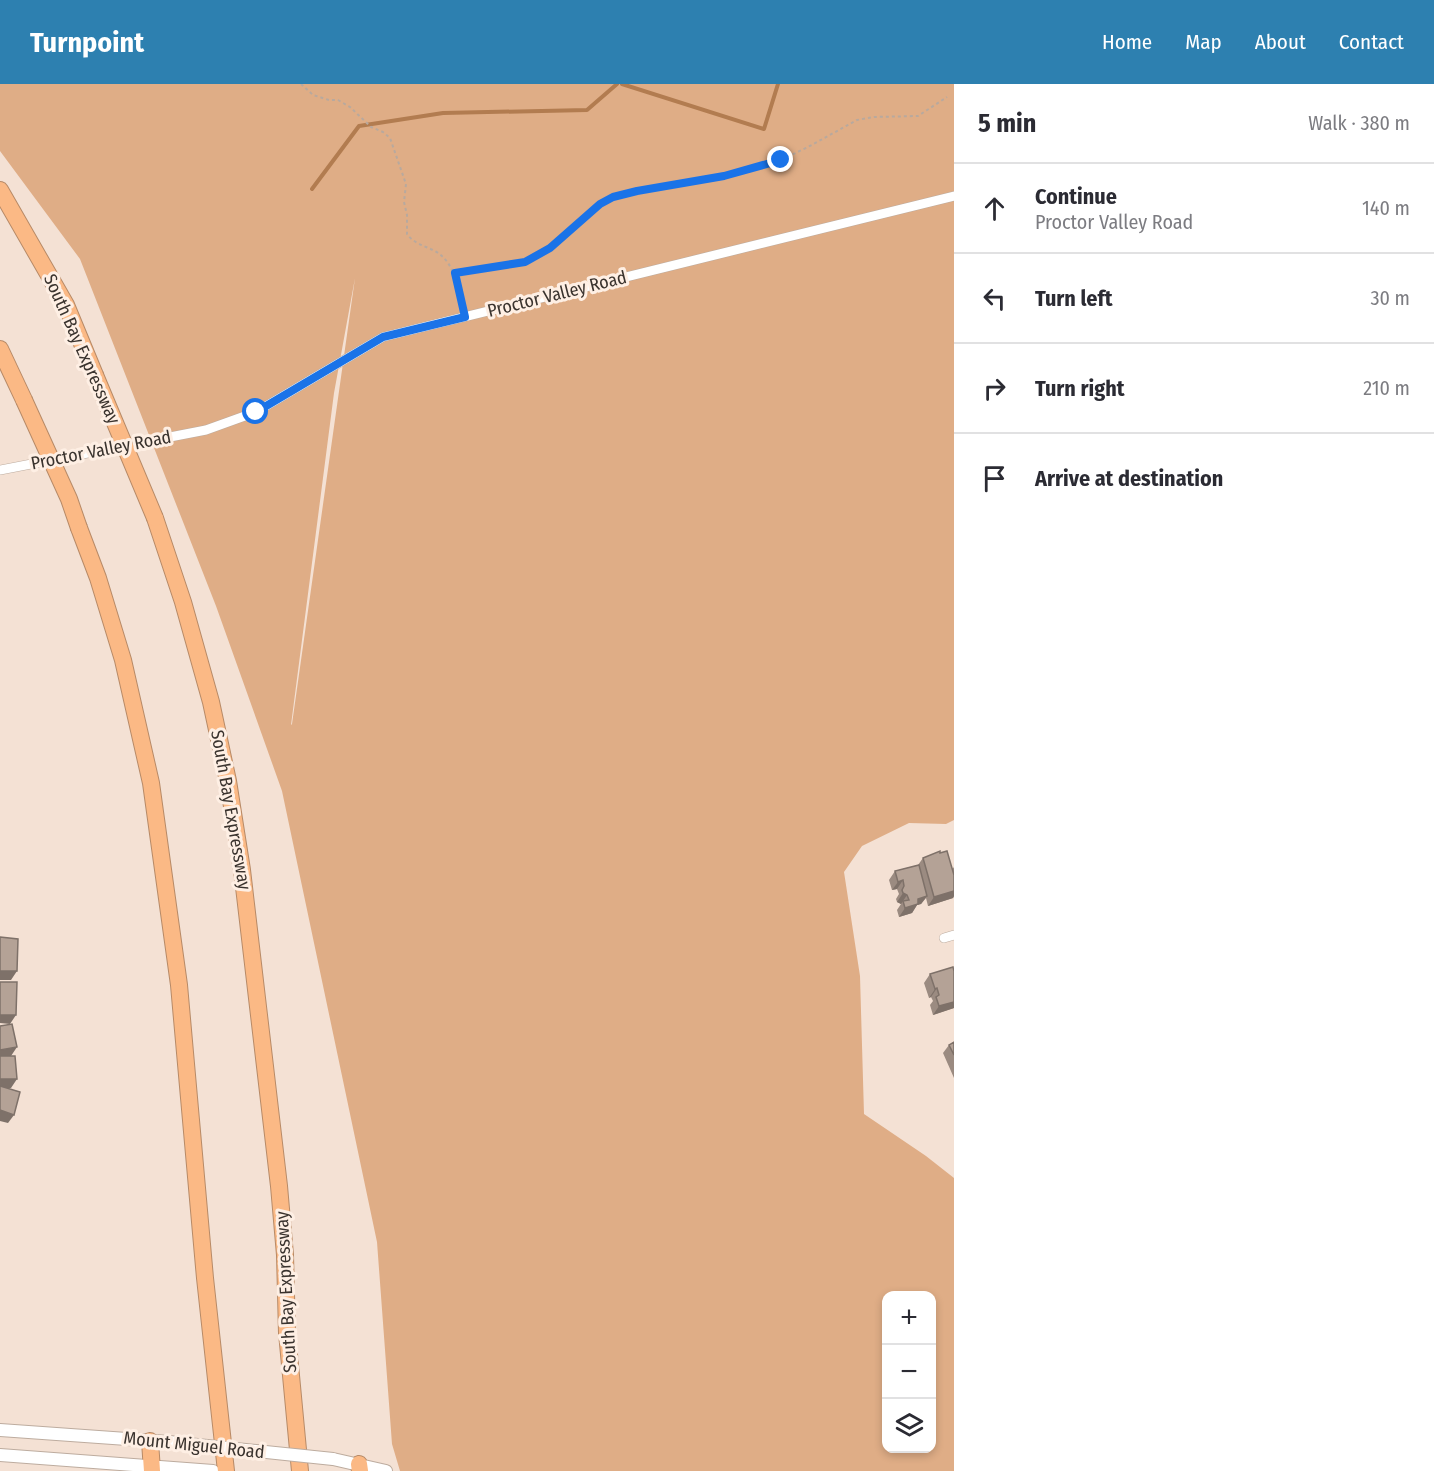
<!DOCTYPE html>
<meta charset="utf-8">
<style>
:root{--surface:#fff;--page:#f7f7f7;--text:#2b2b33;--muted:#7c7c81;--line:#e1e1e2;--accent:#2d80b0}
body{margin:0;font-family:"Fira Sans Condensed",sans-serif;background:var(--page);color:var(--text)}
.controls{position:absolute;right:18px;bottom:18px;display:grid;overflow:hidden;border-radius:12px;box-shadow:0 3px 9px #0003}
.controls button{width:54px;height:54px;display:grid;place-items:center;padding:0;border:0;border-bottom:2px solid var(--line);background:var(--surface);color:var(--text);font:30px sans-serif}
.stop{position:absolute;width:18px;height:18px;margin:-14px;border:4px solid #1a73e8;border-radius:50%;background:#fff}
.stop.end{background:#1a73e8;border-color:#fff;box-shadow:0 2px 6px #0008}
.list{margin:0;padding:0;list-style:none}
h2{display:flex;justify-content:space-between;align-items:center;height:78px;margin:0;padding:0 24px;font-size:26px}
h2 small{font-size:20px;font-weight:400;color:var(--muted)}
.list li{display:grid;grid-template-columns:39px 1fr auto;gap:18px;align-items:center;box-sizing:border-box;height:90px;padding:0 24px;border-top:2px solid var(--line)}
.list b{display:block;font-size:22px;white-space:nowrap}
.list p{margin:0;font-size:20px;white-space:nowrap;color:var(--muted)}
.list em{font-size:20px;font-style:normal;color:var(--muted)}
.icon{flex:none;width:33px;height:33px;fill:none;stroke:currentColor;stroke-width:2;stroke-linecap:round;stroke-linejoin:round}
.map{position:relative;flex:none;width:954px;height:1387px;overflow:hidden}
header{display:flex;align-items:center;gap:36px;box-sizing:border-box;height:84px;padding:0 30px;background:var(--accent);color:#fff}
header strong{font-size:28px}
nav{display:flex;gap:33px;margin-inline-start:auto;font-size:21px}
main{display:flex}
aside{flex:1;background:var(--surface)}
.map>svg:first-child{display:block}
.green{fill:#dfad86;fill-rule:evenodd}
.lines{fill:none;stroke-linecap:round;stroke-linejoin:round}
.stream{stroke:#b27c50;stroke-width:4}
.minor-casing{stroke:#bdac9f;stroke-width:10}
.tertiary-casing{stroke:#bdac9f;stroke-width:14}
.motorway-casing{stroke:#b78a67;stroke-width:18}
.path{stroke:#b8a99e;stroke-width:2;stroke-dasharray:3 3;stroke-linecap:butt}
.minor{stroke:#fff;stroke-width:9}
.tertiary{stroke:#fff;stroke-width:12}
.motorway{stroke:#fbb985;stroke-width:16}
.tertiary-bridge-casing{stroke:#bdac9f;stroke-width:14;stroke-linecap:butt}
.motorway-bridge-casing{stroke:#b78a67;stroke-width:18;stroke-linecap:butt}
.tertiary-bridge{stroke:#fff;stroke-width:12}
.motorway-bridge{stroke:#fbb985;stroke-width:16}
.wall{fill:#9b8b81}
.shaded-wall{fill:#7e7169}
.building{fill:#b4a296;stroke:#7e7169;stroke-width:1.5}
.route{stroke:#1a73e8;stroke-width:8}
.labels{text-anchor:middle;stroke-width:6;stroke-linejoin:round;paint-order:stroke}
.street-label{font-size:18px;fill:#3a332e;stroke:#feefe4}
</style>
<header>
<strong>Turnpoint</strong>
<nav><a>Home</a><a>Map</a><a>About</a><a>Contact</a></nav>
</header>
<main>
<div class="map">
<svg width="954" height="1387" viewBox="0 0 954 1387">
<rect width="100%" height="100%" fill="#f4e1d4"/>
<path class="green" d="M0,0H954V736L946,740L909,739L862,762L844,788L860,892L864,1030L926,1072L954,1094V1387H400L392,1360L377,1158L282,707L216,522L80,175L0,67ZM355,194L292,640L291,641L334,309ZM886,1212H932V1364H886Z"/>
<g class="lines">
<path class="stream" d="M622,0L764,45L778,0
M312,105L359,42L443,29L587,26L617,0"/>
<g class="minor-casing">
<path id="minor" d="M0,386L206,346L256,328L383,253L954,112
M944,854L954,851"/>
</g>
<g class="tertiary-casing">
<path id="tertiary" d="M0,1346L169,1358
M0,1371L213,1387
M333,1375L386,1387"/>
</g>
<g class="motorway-casing">
<path id="motorway" d="M0,106L66,221L95,291
M0,265L24,316
M155,434L183,518L211,618L228,697L242,786L279,1102L285,1171L287,1249L300,1387
M79,444L98,494L123,576L151,699L179,901L205,1194L226,1387
M150,1357L152,1387
M359,1380L360,1387"/>
</g>
<path class="path" d="M301,0L313,11L329,16H338L350,23L371,43L383,48L390,54L406,100L404,118L407,131V150C413,159 425,162 435,167C455,178 458,204 463,224
M455,189L525,178L540,170L600,120L613,113L637,107L724,92L753,85L781,76L808,63L857,36L874,33L918,32L947,13"/>
<use href="#minor" class="minor"/>
<use href="#tertiary" class="tertiary"/>
<use href="#motorway" class="motorway"/>
<g class="tertiary-bridge-casing">
<path id="tertiary-bridge" d="M169,1358L333,1375"/>
</g>
<g class="motorway-bridge-casing">
<path id="motorway-bridge" d="M95,291L155,434
M24,316L69,415L79,444"/>
</g>
<use href="#tertiary-bridge" class="tertiary-bridge"/>
<use href="#motorway-bridge" class="motorway-bridge"/>
</g>
<path class="wall" d="M940,769L952,786L954,783V812L953,814L928,822L926,814L921,820L917,821L912,829L899,833L897,826L901,820L897,818L896,815L899,810L897,805L892,806L889,796L895,787L918,781L923,774Z
M930,890L954,924L933,931L930,921L933,917L931,913L929,914L924,899Z
M954,958V994L943,969L949,961Z"/>
<path class="shaded-wall" d="M903,796L897,805L892,806L898,798Z
M954,807V812L953,814L928,822L934,813Z
M903,809L907,811L901,820L897,818Z
M927,812L921,820L917,821L912,829L899,833L905,824L918,815Z
M0,887H17L11,896H0Z
M937,904L931,913L929,914L935,905Z
M954,918V924L933,931L939,922Z
M0,931H16L10,940L0,939Z
M17,963L11,972L0,973V966Z
M0,995H17L11,1004H0Z
M0,1026L14,1031L8,1039L0,1037Z"/>
<path class="building" d="M940,767V769L947,767L954,791V807L934,813L923,774Z
M919,781L927,812L918,815V820L905,824L903,817L909,816L907,811L903,809L902,806L904,802L903,796L898,798L895,787Z
M0,853L18,855L17,887H0Z
M953,883L954,887V918L939,922L936,913L939,911L937,904L935,905L930,890Z
M0,898H17L16,931H0Z
M12,940L17,963L0,966V942Z
M954,958V971L949,961Z
M0,972H15L17,995H0Z
M0,1002L20,1008L14,1031L0,1026Z"/>
<g class="lines">
<path class="route" d="M256,328L383,253L465,233L455,189L525,178L550,164L600,120L613,113L637,107L724,92L781,76"/>
</g>
<g class="labels">
<g class="street-label">
<text transform="translate(557 210) rotate(-14)" y="6">Proctor Valley Road</text>
<text transform="translate(82 265) rotate(66)" y="6">South Bay Expressway</text>
<text transform="translate(101 366) rotate(-11)" y="6">Proctor Valley Road</text>
<text transform="translate(231 726) rotate(80)" y="6">South Bay Expressway</text>
<text transform="translate(286 1208) rotate(-93)" y="6">South Bay Expressway</text>
<text transform="translate(194 1361) rotate(6)" y="6">Mount Miguel Road</text>
</g>
</g>
</svg>
<div class="controls">
<button>+</button>
<button>−</button>
<button><svg class="icon" aria-label="layers" viewBox="0 0 24 24"><path d="M12 4l9 5-9 5-9-5zM3 14l9 5 9-5"/></svg></button>
</div>
<div class="stop" style="left:256px;top:328px"></div>
<div class="stop end" style="left:781px;top:76px"></div>
</div>
<aside>
<h2>5 min<small>Walk · 380 m</small></h2>
<ul class="list">
<li><svg class="icon" aria-label="ahead" viewBox="0 0 24 24"><path d="M12 20V5M6 11l6-6 6 6"/></svg><div><b>Continue</b><p>Proctor Valley Road</p></div><em>140 m</em></li>
<li><svg class="icon" aria-label="left" viewBox="0 0 24 24"><path d="M17 20v-9H6M10 6l-5 5 5 5"/></svg><div><b>Turn left</b></div><em>30 m</em></li>
<li><svg class="icon" aria-label="right" viewBox="0 0 24 24"><path d="M7 20v-9h11M14 6l5 5-5 5"/></svg><div><b>Turn right</b></div><em>210 m</em></li>
<li><svg class="icon" aria-label="arrive" viewBox="0 0 24 24"><path d="M6 21V4h12l-3 4 3 4H6"/></svg><div><b>Arrive at destination</b></div></li>
</ul>
</aside>
</main>
